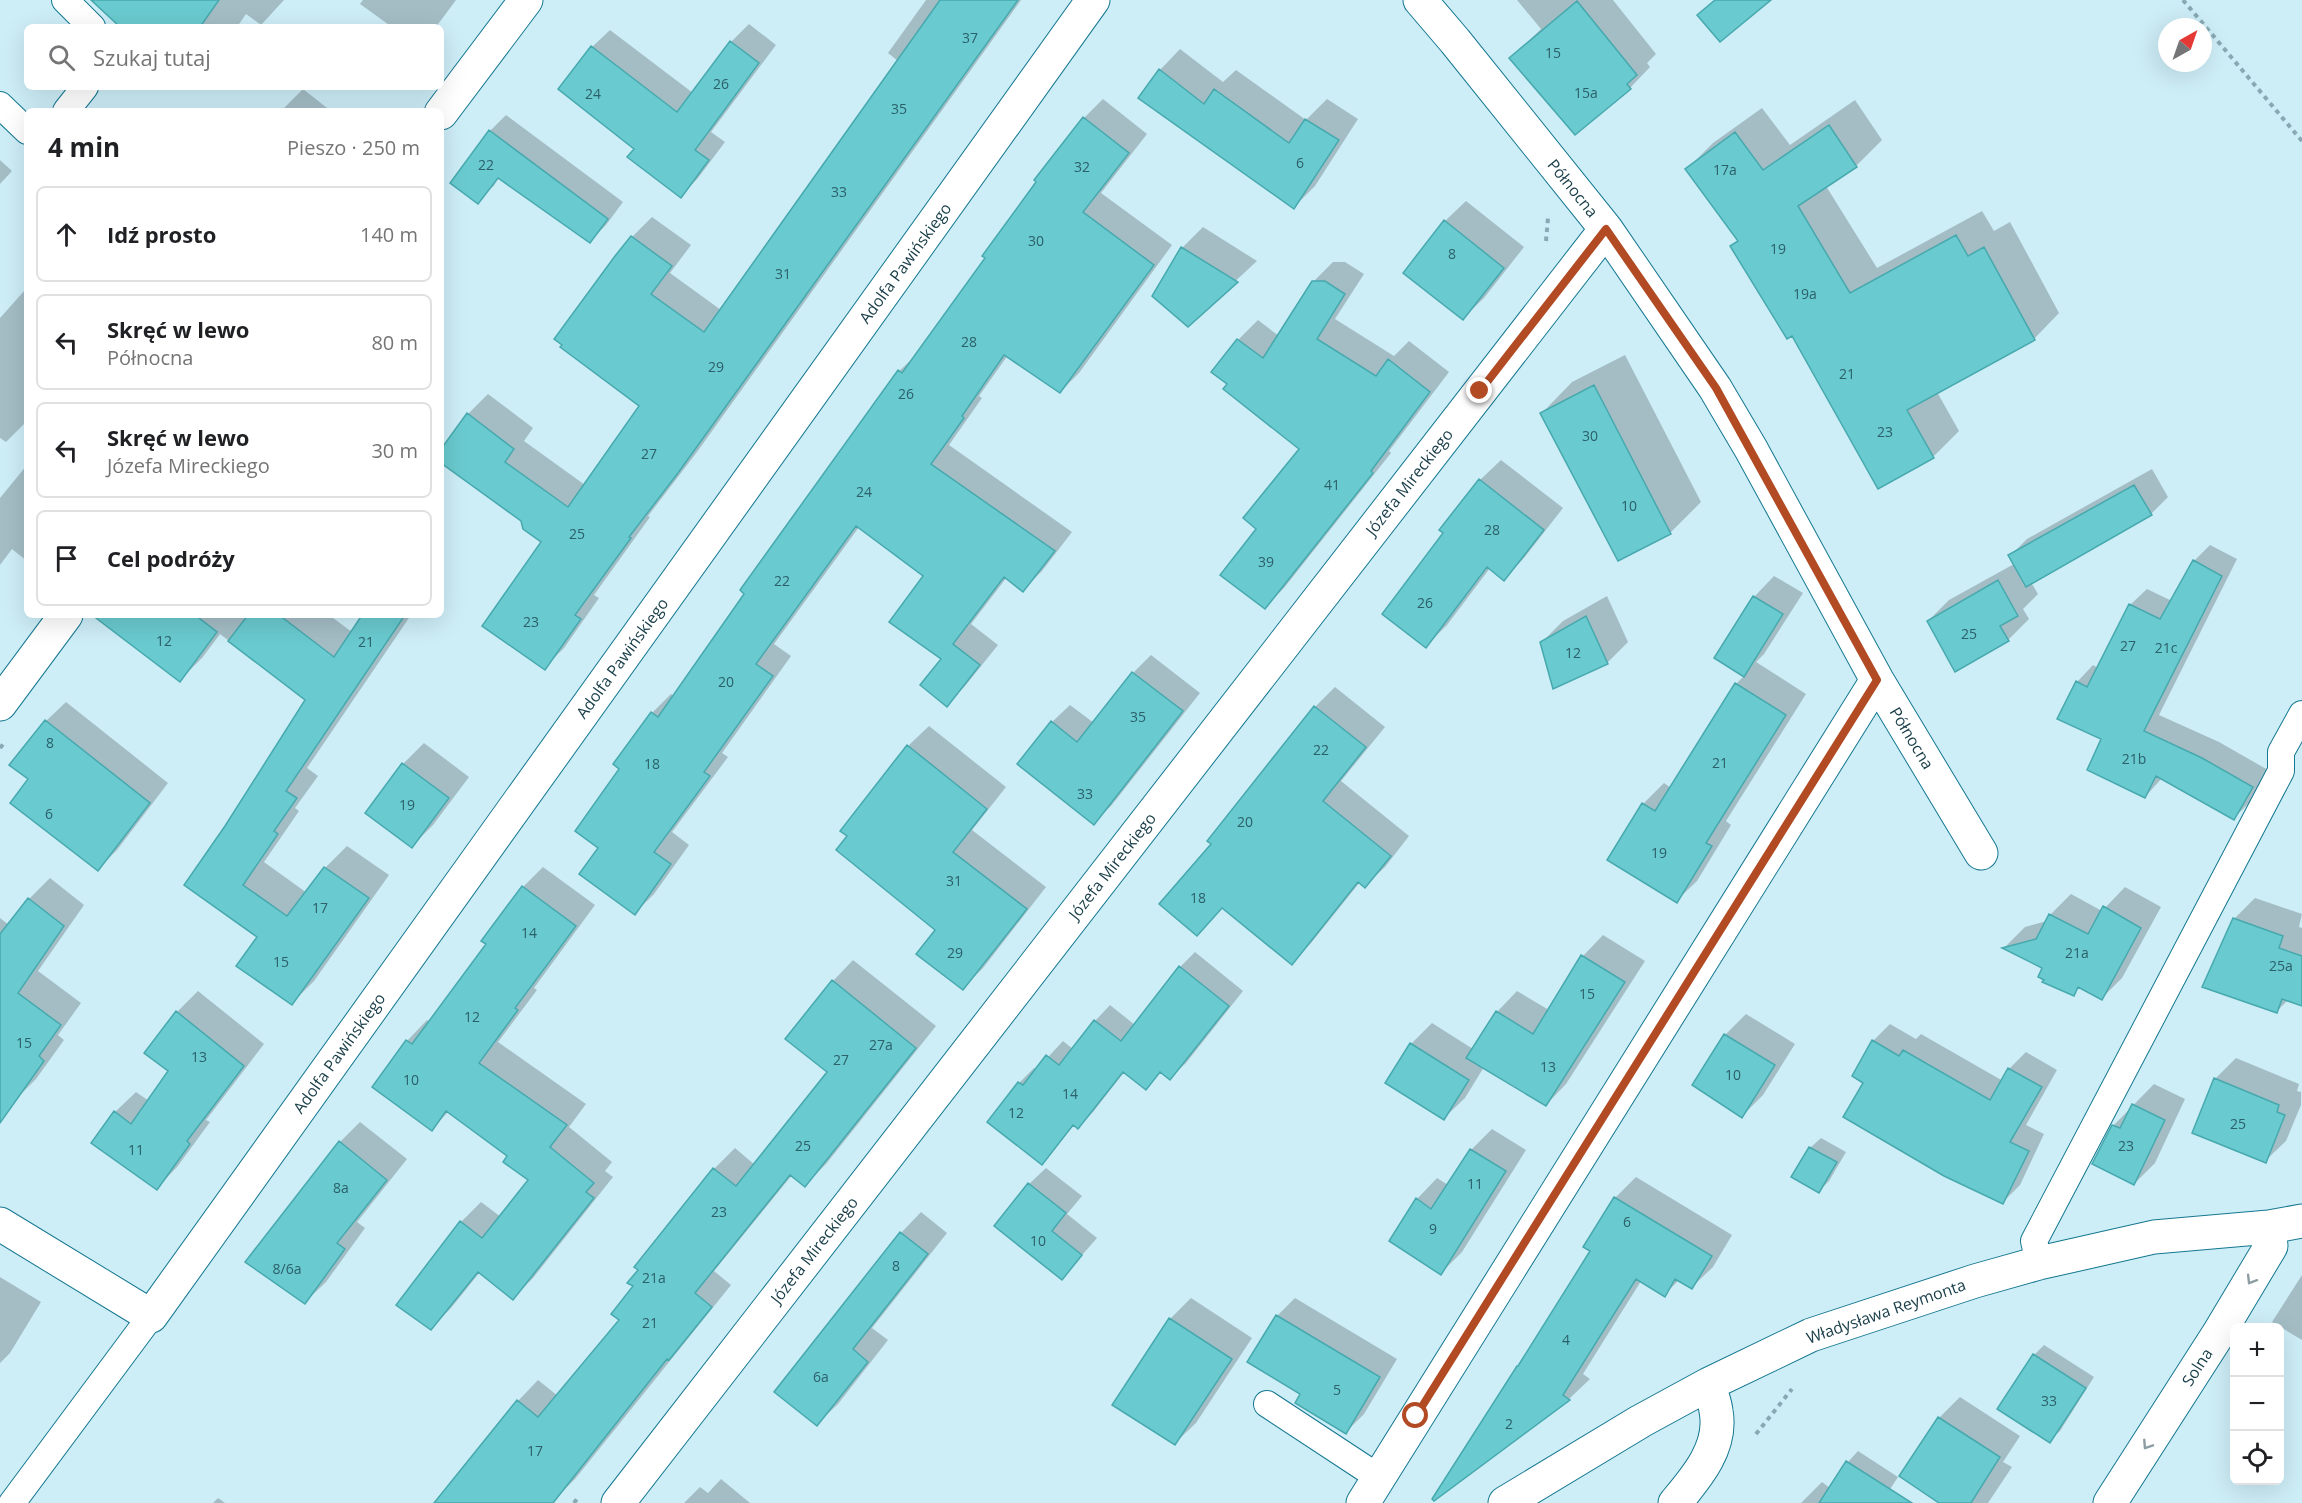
<!DOCTYPE html>
<html lang="pl">
<meta charset="utf-8">
<style>
:root{--surface:#fff;--page:#f6f6f6;--text:#202124;--muted:#757577;--line:#e0e0e0}
body{margin:0;font-family:"Open Sans",sans-serif;background:var(--page);color:var(--text)}
.controls{position:absolute;right:18px;bottom:18px;display:grid;overflow:hidden;border-radius:9px;box-shadow:0 6px 24px #0002}
.controls button{width:54px;height:54px;display:grid;place-items:center;padding:0;border:0;border-bottom:2px solid var(--line);background:var(--surface);color:var(--text);font:30px sans-serif}
.compass{position:absolute;left:2158px;top:18px;width:54px;height:54px;border-radius:50%;background:var(--surface);box-shadow:0 6px 24px #0002;rotate:40deg}
.stop{position:absolute;width:18px;height:18px;margin:-14px;border:4px solid #b24b24;border-radius:50%;background:#fff}
.stop.end{background:#b24b24;border-color:#fff;box-shadow:0 2px 6px #0008}
.list{margin:0;padding:0;list-style:none}
h2{display:flex;justify-content:space-between;align-items:center;height:78px;margin:0;padding:0 24px;font-size:26px}
h2 small{font-size:20px;font-weight:400;color:var(--muted)}
.list li{display:grid;grid-template-columns:39px 1fr auto;gap:18px;align-items:center;box-sizing:border-box;height:96px;margin:0 12px 12px;padding:0 12px;border:2px solid var(--line);border-radius:9px}
.list b{display:block;font-size:22px;white-space:nowrap}
.list p{margin:0;font-size:20px;white-space:nowrap;color:var(--muted)}
.list em{font-size:20px;font-style:normal;color:var(--muted)}
.icon{flex:none;width:33px;height:33px;fill:none;stroke:currentColor;stroke-width:2;stroke-linecap:round;stroke-linejoin:round}
.map{position:relative;flex:none;width:2302px;height:1503px;overflow:hidden}
.search{position:absolute;background:var(--surface);box-shadow:0 6px 24px #0002;left:24px;top:24px;width:420px;height:66px;display:flex;align-items:center;gap:15px;box-sizing:border-box;padding:0 21px;border-radius:9px;color:var(--muted);font-size:22px}
.panel{position:absolute;background:var(--surface);box-shadow:0 6px 24px #0002;left:24px;top:108px;width:420px;height:510px;border-radius:9px}
.map>svg:first-child{display:block}
.shadow{fill:#0003;fill-rule:evenodd}
.building{fill:#69cacf;stroke:#46a9ae;stroke-width:1.5}
.lines{fill:none;stroke-linecap:round;stroke-linejoin:round}
.service-casing{stroke:#147890;stroke-width:28}
.minor-casing{stroke:#147890;stroke-width:35}
.path{stroke:#87a9b3;stroke-width:4;stroke-dasharray:4.5 4.5;stroke-linecap:butt}
.service{stroke:#fff;stroke-width:26}
.minor{stroke:#fff;stroke-width:33}
.oneway{stroke:#8c9ea4}
.route{stroke:#b24b24;stroke-width:8}
.labels{text-anchor:middle;stroke-width:4.5;stroke-linejoin:round;paint-order:stroke}
.number-label{font-size:14px;fill:#2c606a}
.street-label{font-size:16px;fill:#183d48;stroke:#fff}
</style>
<div class="map">
<svg width="2302" height="1503" viewBox="0 0 2302 1503">
<rect width="100%" height="100%" fill="#cdedf7"/>
<path class="shadow" d="M93,0H284L261,25L246,14L237,27H122Z
M363,0H456L436,27H392L360,4Z
M926,0H1021L697,452L648,516L650,517L594,595L599,598L564,648L544,668L543,541L522,520L441,459V451L468,414L488,394L533,428L524,441L585,485L642,406L557,339L632,237L652,217L691,245L670,273L721,310L898,61L888,53Z
M1517,0H1613L1656,54L1647,63L1650,67L1630,88L1511,58L1541,29Z
M749,24L776,45L711,132L725,142L698,178L681,196L636,149L560,89L592,47L610,30L693,93L731,42Z
M1180,49L1223,82L1236,70L1306,120L1327,99L1358,119L1315,186L1294,207L1160,70Z
M303,89L331,111H281Z
M1103,99L1147,134L1101,193L1172,245L1079,373L1060,392L1008,355L979,396L982,398L949,445L1072,532L1042,571L1023,590L1007,577L971,624L998,645L965,686L946,705L943,659L925,575L859,527L774,644L791,656L722,753L728,757L672,832L689,845L654,894L635,913L600,848L621,769L652,713L671,694L674,696L899,371L919,353L1084,118Z
M1855,100L1882,140L1856,166L1826,186L1877,268L1982,211L1994,231L2010,222L2059,313L2034,339L1937,392L1959,431L1933,457L1792,334L1732,246L1739,239L1687,169L1713,143L1762,108L1790,145Z
M506,115L623,202L606,225L590,241L500,178L478,202L490,131ZM501,171L503,173L493,187H489Z
M0,160L12,171L0,184Z
M1466,201L1524,247L1484,298L1463,318L1445,221Z
M1203,227L1257,261L1188,325L1182,248Z
M1333,262H1345L1364,274L1335,319L1394,356L1409,341L1449,372L1389,451L1391,453L1284,588L1265,607L1258,528L1301,449L1213,372L1238,340L1258,320L1279,336L1313,282Z
M25,290L27,421L6,442L0,438V318Z
M1625,355L1701,502L1670,533L1542,413L1572,382Z
M1501,460L1563,508L1524,558L1504,579L1490,568L1447,625L1426,646L1445,533L1480,480Z
M27,465V561L12,549L0,565V498Z
M2152,469L2168,497L2151,514L2031,582L2038,594L2023,609L2029,619L2008,640L1928,621L1949,600L2014,564L2010,556L2027,539Z
M2210,545L2237,559L2159,715L2219,742L2268,770L2250,802L2234,818L2162,778L2145,797L2103,739L2077,682L2093,665L2098,668L2130,605L2147,589L2172,601L2194,561Z
M1774,576L1803,593L1764,654L1756,662L1806,694L1726,821L1731,825L1697,881L1676,901L1643,804L1664,783L1671,788L1736,684L1744,676L1754,597Z
M1607,596L1628,642L1607,663L1542,642L1563,621Z
M130,615H329L352,632L364,615H411L307,768L318,776L295,808L299,811L264,862L307,893L325,868L347,846L389,875L314,981L292,1003L259,936L186,884L226,827L307,700L220,634L202,658L180,680Z
M1151,655L1200,693L1111,806L1093,823L1052,722L1070,705L1094,723L1133,673Z
M1335,687L1385,727L1341,781L1409,836L1385,867L1365,886L1360,882L1311,943L1292,963L1223,907L1197,934L1213,843L1209,840L1315,707Z
M66,702L168,783L117,850L98,869L30,779L46,721Z
M929,726L1006,787L972,830L1046,887L983,968L963,988L937,930L908,746Z
M424,743L469,777L433,825L412,846L403,764Z
M543,867L595,905L534,988L537,990L498,1042L586,1104L569,1127L612,1162L605,1171L613,1177L533,1278L513,1298L480,1272L451,1308L431,1328L461,1222L481,1202L501,1217L531,1180L509,1156L449,1111L432,1129L374,1087L407,1041L427,1020L430,1023L488,944L523,887Z
M50,878L84,905L38,971L81,1003L58,1035L64,1040L36,1079L15,1100L0,1089V918L9,925L29,899Z
M2125,887L2161,907L2122,978L2102,998L2080,987L2073,994L2044,968L2005,947L2025,927L2047,921L2050,915L2071,894L2102,911Z
M2255,898L2302,914L2299,927L2302,928V1005L2288,1000L2277,1011L2234,919Z
M1603,935L1645,961L1566,1084L1546,1105L1484,1067L1465,1098L1444,1118L1387,1083L1411,1044L1432,1023L1473,1049L1497,1012L1517,991L1549,1010L1583,956Z
M1195,952L1243,991L1186,1063L1170,1078L1162,1071L1146,1088L1125,1071L1093,1112L1078,1127L1075,1124L1042,1163L1019,1083L1034,1068L1037,1069L1063,1041L1073,1049L1095,1021L1110,1005L1135,1025L1180,967Z
M853,960L936,1026L826,1164L805,1185L792,1175L714,1271L731,1285L575,1479L554,1500L436,1503L518,1401L538,1380L558,1396L621,1320L640,1270L636,1267L714,1169L735,1148L755,1165L829,1072L833,981Z
M198,991L264,1044L206,1120L210,1122L177,1167L157,1188L115,1112L136,1092L149,1101L170,1071L177,1012Z
M1746,1014L1795,1044L1763,1095L1742,1116L1725,1035Z
M1890,1024L1916,1039L1921,1034L2003,1081L2009,1069L2026,1052L2057,1070L2026,1125L2044,1134L2020,1185L2003,1202L1865,1083L1873,1041Z
M2236,1058L2299,1084L2297,1091L2301,1092V1105L2286,1141L2265,1161L2215,1079Z
M2154,1084L2185,1099L2155,1163L2134,1184L2113,1126Z
M360,1122L407,1159L357,1222L365,1228L326,1282L305,1302L340,1142Z
M1492,1129L1526,1150L1462,1252L1441,1273L1417,1199L1437,1178L1448,1185L1471,1150Z
M1821,1138L1846,1152L1829,1181L1819,1191L1810,1148Z
M1046,1168L1082,1196L1067,1214L1097,1238L1062,1278L1029,1184Z
M1636,1177L1732,1235L1713,1267L1692,1287L1679,1280L1664,1295L1641,1281L1583,1374L1590,1379L1569,1399L1434,1499L1592,1251L1615,1198Z
M921,1212L947,1233L872,1328L888,1340L838,1404L817,1424L901,1233Z
M2302,1275V1340L2272,1322Z
M0,1277L41,1302L10,1353L0,1363Z
M1191,1298L1252,1338L1196,1423L1175,1443L1170,1319Z
M1295,1298L1397,1359L1364,1414L1346,1432L1302,1394L1277,1316Z
M2044,1345L2094,1377L2060,1431L2049,1441L2034,1355Z
M1960,1397L2020,1436L2003,1462L2012,1467L1988,1503H1942L1939,1418Z
M1858,1451L1898,1477L1881,1503H1801L1822,1482L1830,1488L1848,1462Z
M721,1479L750,1503H684L700,1487L708,1493Z
M218,1498L225,1503H213Z"/>
<path class="building" d="M91,0H219L200,27H120Z
M940,0H1018L678,473L629,537L631,538L575,615L581,619L545,670L482,626L541,542L523,529L521,521L441,463V449L467,413L514,449L505,462L568,507L639,406L560,347L562,345L554,339L615,256L631,236L672,266L651,294L704,332Z
M1715,0H1771L1720,42L1697,15Z
M1577,1L1637,75L1627,84L1631,89L1575,135L1509,58Z
M730,41L759,63L695,150L709,160L681,198L627,157L634,149L558,89L591,46L677,112Z
M1159,69L1204,104L1214,89L1289,143L1305,119L1339,140L1294,209L1138,98Z
M1083,117L1129,153L1083,212L1154,265L1060,393L1004,355L962,416L964,418L931,464L1055,551L1023,592L1004,577L953,644L980,665L947,707L920,685L941,659L889,622L923,576L856,526L756,664L773,676L704,772L710,776L654,852L671,864L635,915L579,874L598,848L575,831L619,769L613,764L651,712L658,717L744,594L740,590L898,370L902,373L985,258L982,256L1036,182L1034,180Z
M1829,125L1857,167L1798,206L1850,293L1956,235L1968,256L1984,247L2035,340L1907,410L1934,458L1878,489L1792,336L1787,339L1730,246L1738,241L1685,169L1735,132L1763,170Z
M489,130L608,219L590,243L498,178L478,204L450,183Z
M1444,220L1504,268L1463,320L1403,273Z
M1181,247L1238,282L1188,327L1152,296Z
M1312,281H1325L1345,294L1317,339L1376,376L1388,359L1430,392L1371,471L1373,473L1265,609L1220,575L1256,529L1243,518L1299,449L1223,389L1227,384L1211,372L1237,339L1263,358Z
M1594,385L1671,534L1618,561L1540,413Z
M1479,479L1544,530L1504,581L1487,567L1426,648L1382,614L1443,533L1439,530Z
M2134,485L2152,515L2026,587L2008,555Z
M2193,560L2222,576L2144,731L2202,758L2253,787L2234,820L2156,776L2145,798L2087,770L2101,739L2057,719L2076,681L2087,687L2129,604L2160,619Z
M1998,580L2018,616L2000,626L2009,641L1955,672L1927,621Z
M1753,596L1783,614L1744,677L1714,658Z
M92,615H195L217,632L180,682Z
M248,615H279L334,657L362,615H405L286,791L297,798L274,831L278,834L243,885L287,916L324,867L369,898L292,1005L236,966L257,937L184,885L225,826L305,700L228,641Z
M1586,616L1608,664L1553,689L1540,642Z
M1132,672L1183,711L1094,825L1017,764L1051,721L1077,742Z
M1735,683L1786,715L1706,843L1712,846L1677,903L1607,860L1642,803L1655,811Z
M1314,706L1366,747L1323,801L1391,856L1365,888L1358,882L1292,965L1222,908L1197,936L1159,904L1211,844L1207,841Z
M45,720L150,803L98,871L10,803L28,779L9,765Z
M907,745L987,809L953,852L1027,909L963,990L916,954L935,930L836,850L847,836L840,831Z
M402,763L449,798L412,848L365,813Z
M522,886L576,926L515,1008L518,1010L479,1063L567,1125L550,1147L594,1183L586,1192L594,1198L513,1300L478,1272L431,1330L396,1305L460,1221L482,1238L528,1180L503,1162L507,1156L446,1111L432,1131L372,1087L406,1040L412,1044L486,944L481,941Z
M28,898L64,926L18,993L61,1025L39,1056L44,1061L0,1123V934Z
M2103,906L2141,928L2102,1000L2078,987L2074,996L2042,982L2044,980L2038,977L2042,968L2002,948L2036,939L2049,914L2088,934Z
M2233,918L2283,936L2279,948L2302,956V1006L2282,999L2277,1013L2202,987Z
M1581,955L1625,982L1546,1106L1466,1058L1496,1011L1533,1034Z
M1179,966L1229,1006L1170,1080L1160,1072L1146,1090L1123,1072L1078,1129L1073,1125L1042,1165L987,1122L1018,1082L1023,1085L1046,1055L1059,1065L1094,1020L1121,1041Z
M832,980L916,1048L805,1187L790,1175L695,1293L712,1307L669,1360L667,1359L553,1503H434L517,1400L538,1417L619,1320L611,1314L633,1286L627,1283L638,1270L634,1267L713,1168L736,1186L827,1072L785,1039Z
M176,1011L244,1066L187,1141L190,1144L157,1190L91,1143L114,1111L131,1124L168,1071L144,1053Z
M1724,1034L1775,1065L1742,1118L1692,1085Z
M1872,1040L1899,1056L1903,1050L1990,1100L2008,1068L2042,1087L2010,1142L2029,1151L2003,1204L1944,1176L1843,1117L1863,1083L1852,1076Z
M1410,1043L1469,1080L1444,1120L1385,1083Z
M2214,1078L2279,1105L2277,1112L2285,1115L2266,1163L2192,1133Z
M2132,1104L2165,1120L2134,1185L2092,1164L2112,1125L2120,1128Z
M339,1141L387,1180L337,1243L345,1249L305,1304L245,1262Z
M1809,1147L1837,1162L1819,1193L1791,1177Z
M1470,1149L1506,1171L1441,1275L1389,1241L1416,1198L1431,1209Z
M1028,1183L1066,1213L1052,1231L1082,1255L1062,1280L994,1226Z
M1614,1197L1712,1256L1692,1289L1675,1279L1665,1297L1636,1279L1563,1395L1570,1400L1434,1501L1432,1499L1517,1366H1518L1590,1251L1583,1247Z
M900,1232L928,1254L853,1349L868,1362L817,1426L774,1392Z
M1276,1315L1380,1377L1346,1434L1295,1403L1300,1394L1247,1362Z
M1169,1318L1232,1359L1175,1445L1112,1405Z
M2033,1354L2086,1388L2050,1443L1997,1409Z
M1938,1417L2000,1457L1971,1503H1939L1899,1476Z
M1846,1461L1912,1503H1819Z"/>
<g class="lines">
<g class="service-casing">
<path id="service" d="M65,0L92,27
M0,105L27,131
M66,111L85,87
M2039,1263L2034,1241L2281,771V752L2302,714
M1267,1404L1378,1477
M12,1503L151,1316"/>
</g>
<g class="minor-casing">
<path id="minor" d="M1420,0L1455,41L1606,229L1715,388L1751,449L1877,680L1981,853
M441,113L526,0
M0,704L66,615
M0,1224L151,1316L1093,0
M618,1503L1606,229
M1363,1503L1877,680
M1505,1503L1641,1421L1709,1384L1811,1335L1975,1281L2039,1263L2154,1237L2269,1227L2302,1221
M1675,1503C1696,1478 1723,1447 1716,1411C1715,1402 1711,1393 1709,1384
M2110,1503L2219,1333L2271,1246L2269,1227"/>
</g>
<path class="path" d="M2183,0L2302,141
M1546,241L1548,218
M0,748L5,742
M1756,1434L1792,1389
M574,1503L579,1496"/>
<use href="#service" class="service"/>
<use href="#minor" class="minor"/>
</g>
<defs><path id="oneway-chevron" d="M-2-3.5L2.5 0L-2 3.5" fill="none" stroke-width="1.6" stroke-linecap="round" stroke-linejoin="round" transform="scale(1.5)"/></defs>
<g class="oneway">
<use href="#oneway-chevron" transform="translate(2251 1280) rotate(121)"/>
<use href="#oneway-chevron" transform="translate(2147 1445) rotate(123)"/>
</g>
<g class="lines">
<path class="route" d="M1416,1416L1877,680L1716,388L1606,229L1480,391"/>
</g>
<g class="labels">
<g class="number-label">
<text x="970" y="43">37</text>
<text x="1553" y="58">15</text>
<text x="721" y="89">26</text>
<text x="1586" y="98">15a</text>
<text x="593" y="99">24</text>
<text x="899" y="114">35</text>
<text x="1300" y="168">6</text>
<text x="486" y="170">22</text>
<text x="1082" y="172">32</text>
<text x="1725" y="175">17a</text>
<text x="839" y="197">33</text>
<text x="1036" y="246">30</text>
<text x="1778" y="254">19</text>
<text x="1452" y="259">8</text>
<text x="783" y="279">31</text>
<text x="1805" y="299">19a</text>
<text x="969" y="347">28</text>
<text x="716" y="372">29</text>
<text x="1847" y="379">21</text>
<text x="906" y="399">26</text>
<text x="1885" y="437">23</text>
<text x="1590" y="441">30</text>
<text x="649" y="459">27</text>
<text x="1332" y="490">41</text>
<text x="864" y="497">24</text>
<text x="1629" y="511">10</text>
<text x="1492" y="535">28</text>
<text x="577" y="539">25</text>
<text x="1266" y="567">39</text>
<text x="782" y="586">22</text>
<text x="1425" y="608">26</text>
<text x="531" y="627">23</text>
<text x="1969" y="639">25</text>
<text x="164" y="646">12</text>
<text x="366" y="647">21</text>
<text x="2128" y="651">27</text>
<text x="2166" y="653">21c</text>
<text x="1573" y="658">12</text>
<text x="726" y="687">20</text>
<text x="1138" y="722">35</text>
<text x="50" y="748">8</text>
<text x="1321" y="755">22</text>
<text x="2134" y="764">21b</text>
<text x="1720" y="768">21</text>
<text x="652" y="769">18</text>
<text x="1085" y="799">33</text>
<text x="407" y="810">19</text>
<text x="49" y="819">6</text>
<text x="1245" y="827">20</text>
<text x="1659" y="858">19</text>
<text x="954" y="886">31</text>
<text x="1198" y="903">18</text>
<text x="320" y="913">17</text>
<text x="529" y="938">14</text>
<text x="955" y="958">29</text>
<text x="2077" y="958">21a</text>
<text x="281" y="967">15</text>
<text x="2281" y="971">25a</text>
<text x="1587" y="999">15</text>
<text x="472" y="1022">12</text>
<text x="24" y="1048">15</text>
<text x="881" y="1050">27a</text>
<text x="199" y="1062">13</text>
<text x="841" y="1065">27</text>
<text x="1548" y="1072">13</text>
<text x="1733" y="1080">10</text>
<text x="411" y="1085">10</text>
<text x="1070" y="1099">14</text>
<text x="1016" y="1118">12</text>
<text x="2238" y="1129">25</text>
<text x="803" y="1151">25</text>
<text x="2126" y="1151">23</text>
<text x="136" y="1155">11</text>
<text x="1475" y="1189">11</text>
<text x="341" y="1193">8a</text>
<text x="719" y="1217">23</text>
<text x="1627" y="1227">6</text>
<text x="1433" y="1234">9</text>
<text x="1038" y="1246">10</text>
<text x="896" y="1271">8</text>
<text x="287" y="1274">8/6a</text>
<text x="654" y="1283">21a</text>
<text x="650" y="1328">21</text>
<text x="1566" y="1345">4</text>
<text x="821" y="1382">6a</text>
<text x="1337" y="1395">5</text>
<text x="2049" y="1406">33</text>
<text x="1509" y="1429">2</text>
<text x="535" y="1456">17</text>
</g>
<g class="street-label">
<text transform="translate(1573 188) rotate(51)" y="6">Północna</text>
<text transform="translate(905 263) rotate(-54)" y="6">Adolfa Pawińskiego</text>
<text transform="translate(1409 482) rotate(-52)" y="6">Józefa Mireckiego</text>
<text transform="translate(622 658) rotate(-54)" y="6">Adolfa Pawińskiego</text>
<text transform="translate(1912 738) rotate(59)" y="6">Północna</text>
<text transform="translate(1112 866) rotate(-52)" y="6">Józefa Mireckiego</text>
<text transform="translate(339 1053) rotate(-54)" y="6">Adolfa Pawińskiego</text>
<text transform="translate(814 1250) rotate(-52)" y="6">Józefa Mireckiego</text>
<text transform="translate(1886 1311) rotate(-19)" y="6">Władysława Reymonta</text>
<text transform="translate(2197 1367) rotate(-57)" y="6">Solna</text>
</g>
</g>
</svg>
<div class="controls">
<button>+</button>
<button>−</button>
<button><svg class="icon" aria-label="locate" viewBox="0 0 24 24"><circle cx="12" cy="12" r="6"/><path d="M12 2v4M12 18v4M2 12h4M18 12h4"/></svg></button>
</div>
<svg class="compass" viewBox="-18 -18 36 36"><path d="M0-13l5 13h-10z" fill="#e53935"/><path d="M0 13l5-13h-10z" fill="#757577"/></svg>
<div class="stop" style="left:1416px;top:1416px"></div>
<div class="stop end" style="left:1480px;top:391px"></div>
<div class="search"><svg class="icon" aria-label="search" viewBox="0 0 24 24"><circle cx="10" cy="10" r="6"/><path d="M15 15l6 6"/></svg>Szukaj tutaj</div>
<section class="panel">
<h2>4 min<small>Pieszo · 250 m</small></h2>
<ul class="list">
<li><svg class="icon" aria-label="ahead" viewBox="0 0 24 24"><path d="M12 20V5M6 11l6-6 6 6"/></svg><div><b>Idź prosto</b></div><em>140 m</em></li>
<li><svg class="icon" aria-label="left" viewBox="0 0 24 24"><path d="M17 20v-9H6M10 6l-5 5 5 5"/></svg><div><b>Skręć w lewo</b><p>Północna</p></div><em>80 m</em></li>
<li><svg class="icon" aria-label="left" viewBox="0 0 24 24"><path d="M17 20v-9H6M10 6l-5 5 5 5"/></svg><div><b>Skręć w lewo</b><p>Józefa Mireckiego</p></div><em>30 m</em></li>
<li><svg class="icon" aria-label="arrive" viewBox="0 0 24 24"><path d="M6 21V4h12l-3 4 3 4H6"/></svg><div><b>Cel podróży</b></div></li>
</ul>
</section>
</div>
